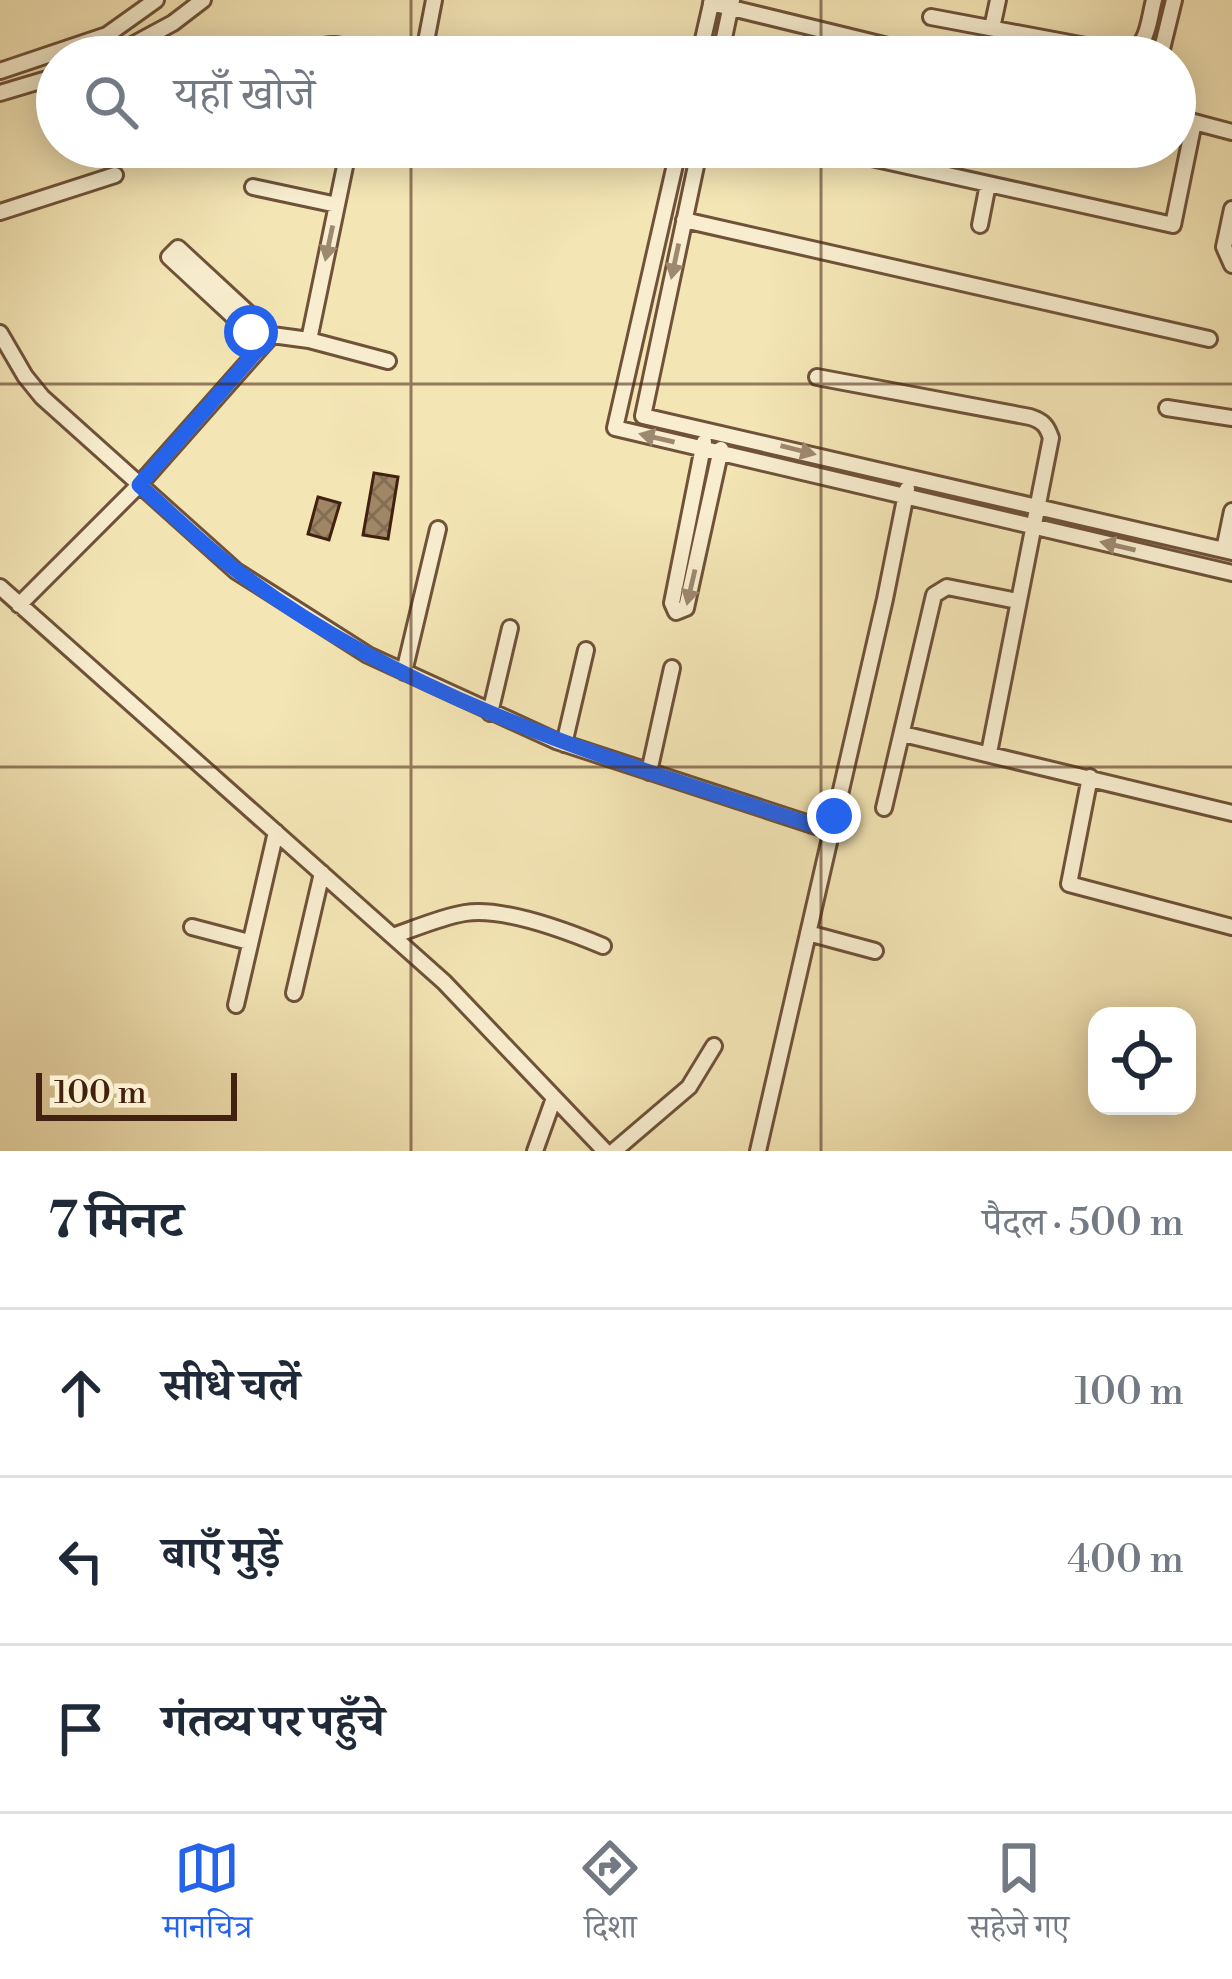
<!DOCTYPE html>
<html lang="hi">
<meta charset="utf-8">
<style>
:root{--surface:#fff;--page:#f6f6f7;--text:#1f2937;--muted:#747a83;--line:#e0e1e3;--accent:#2563eb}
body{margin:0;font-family:"Libre Bodoni","Noto Serif Devanagari",serif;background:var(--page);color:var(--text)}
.controls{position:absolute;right:36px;bottom:36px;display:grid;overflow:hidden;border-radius:24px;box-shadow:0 6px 30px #0003}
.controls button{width:108px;height:108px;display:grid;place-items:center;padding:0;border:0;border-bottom:3px solid var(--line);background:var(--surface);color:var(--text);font:60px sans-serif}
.scale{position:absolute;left:36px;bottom:30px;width:201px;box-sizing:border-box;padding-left:12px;border:6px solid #432110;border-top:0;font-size:33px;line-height:42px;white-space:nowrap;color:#432110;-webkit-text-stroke:9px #f8eecf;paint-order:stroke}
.stop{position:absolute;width:36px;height:36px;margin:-27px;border:9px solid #2563eb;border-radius:50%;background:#fff}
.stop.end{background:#2563eb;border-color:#fff;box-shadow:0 3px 12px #0008}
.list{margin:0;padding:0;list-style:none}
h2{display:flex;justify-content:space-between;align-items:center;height:156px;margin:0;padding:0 48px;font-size:51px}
h2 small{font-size:39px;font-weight:400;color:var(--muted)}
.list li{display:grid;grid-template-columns:78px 1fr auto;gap:36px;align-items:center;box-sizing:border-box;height:168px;padding:0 48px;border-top:3px solid var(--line)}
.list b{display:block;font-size:45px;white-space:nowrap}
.list em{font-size:39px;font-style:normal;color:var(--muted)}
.icon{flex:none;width:66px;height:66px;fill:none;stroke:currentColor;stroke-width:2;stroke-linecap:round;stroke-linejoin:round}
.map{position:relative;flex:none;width:1232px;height:1151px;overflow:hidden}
.search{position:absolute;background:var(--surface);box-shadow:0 6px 30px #0003;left:36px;right:36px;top:36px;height:132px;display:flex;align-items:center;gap:30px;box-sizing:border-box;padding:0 42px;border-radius:66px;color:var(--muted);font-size:45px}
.sheet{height:660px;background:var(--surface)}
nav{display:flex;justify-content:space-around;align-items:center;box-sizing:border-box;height:168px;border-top:3px solid var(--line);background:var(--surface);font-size:33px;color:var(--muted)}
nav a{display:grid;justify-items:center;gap:6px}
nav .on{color:var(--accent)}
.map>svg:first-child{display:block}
.building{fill:url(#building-cross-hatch);stroke:#432110;stroke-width:3}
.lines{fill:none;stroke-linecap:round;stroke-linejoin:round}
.minor-casing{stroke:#6f5239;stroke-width:20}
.minor{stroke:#f8eecf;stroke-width:14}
.oneway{fill:#9e8870}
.route{stroke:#2563eb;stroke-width:15}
.grid{fill:none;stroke:#432110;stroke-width:3;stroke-opacity:0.55}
</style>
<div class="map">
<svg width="1232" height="1151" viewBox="0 0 1232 1151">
<defs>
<pattern id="building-cross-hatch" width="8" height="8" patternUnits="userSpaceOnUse" patternTransform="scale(3)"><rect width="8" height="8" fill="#9f8766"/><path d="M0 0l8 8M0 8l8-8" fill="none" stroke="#836e53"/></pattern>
</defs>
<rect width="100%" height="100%" fill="#f4e5b5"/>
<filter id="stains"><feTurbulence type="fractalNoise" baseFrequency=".00167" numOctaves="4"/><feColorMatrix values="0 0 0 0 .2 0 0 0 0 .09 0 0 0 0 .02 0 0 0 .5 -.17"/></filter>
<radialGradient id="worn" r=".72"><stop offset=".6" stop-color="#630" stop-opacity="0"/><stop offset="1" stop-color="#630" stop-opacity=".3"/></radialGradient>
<path class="building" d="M374,473L398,477L388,539L363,535Z
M318,497L340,503L329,540L308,534Z"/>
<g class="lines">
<g class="minor-casing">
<path id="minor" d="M711,3L933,57
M931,17L1123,53C1149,49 1148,22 1154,0
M992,28L998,0
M110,57L173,23L203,0
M308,57C321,40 346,42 360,57
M423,57L434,0
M699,57L712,0
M720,57L732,0
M1160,57L1174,0
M0,71L107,35L156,0
M0,93L57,76
M1175,117L1232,132
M679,147L615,428L1232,573
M700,147L643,416L1232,552
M822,147L1173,225L1194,122
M253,187L337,205
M1232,209L1224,247L1232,265
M0,212L115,175
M684,220L1209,339
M980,225L988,184
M0,333L25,376L42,397L236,571L368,655L556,741L831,831
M309,340L349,147
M263,344L169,257L178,248L272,335
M817,377L1030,417C1043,421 1047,426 1051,438L989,753
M1167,408L1232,418
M704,442L672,603L676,612L686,608L721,449
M1224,550L1232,511
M0,587L444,982L605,1151
M19,605L139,485L272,335L309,340L388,361
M404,672L438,529
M490,713L510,628
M903,734L1232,813
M564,744L586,650
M649,772L672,668
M1090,777L1069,884L1232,927
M884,808L934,595L947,587L1017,601
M192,927L249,942
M808,933L875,951
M393,936C416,928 441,917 465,913C504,907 567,931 603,946
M294,993L322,873
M236,1005L276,832
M535,1151L554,1098
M614,1151L689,1087L714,1046
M758,1151L885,599L907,489"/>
</g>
<use href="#minor" class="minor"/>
</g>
<defs><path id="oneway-solid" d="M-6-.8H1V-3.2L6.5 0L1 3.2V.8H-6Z" transform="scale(3)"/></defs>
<g class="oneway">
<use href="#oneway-solid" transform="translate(329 243) rotate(102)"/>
<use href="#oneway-solid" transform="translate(675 261) rotate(102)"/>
<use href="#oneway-solid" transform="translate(657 438) rotate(-167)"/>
<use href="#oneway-solid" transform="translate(798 450) rotate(14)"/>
<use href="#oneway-solid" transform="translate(1118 546) rotate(-167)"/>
<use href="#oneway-solid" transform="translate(691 587) rotate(103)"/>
</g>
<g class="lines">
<path class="route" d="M251,332L263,344L139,485C171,513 202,544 236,570C411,704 625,764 831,831L834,816"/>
</g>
<path class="grid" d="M411,0V57M821,0V57M411,147V1151M821,147V1151M0,384H1232M0,767H1232"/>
<rect width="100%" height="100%" filter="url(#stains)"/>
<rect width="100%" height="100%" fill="url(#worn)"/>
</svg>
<div class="controls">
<button><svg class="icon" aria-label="locate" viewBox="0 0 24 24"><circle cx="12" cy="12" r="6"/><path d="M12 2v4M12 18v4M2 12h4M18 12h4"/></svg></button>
</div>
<div class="scale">100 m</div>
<div class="stop" style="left:251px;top:332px"></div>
<div class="stop end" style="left:834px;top:816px"></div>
<div class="search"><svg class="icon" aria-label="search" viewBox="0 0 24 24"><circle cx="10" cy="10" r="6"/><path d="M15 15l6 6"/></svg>यहाँ खोजें</div>
</div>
<section class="sheet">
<h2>7 मिनट<small>पैदल · 500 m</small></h2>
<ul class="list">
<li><svg class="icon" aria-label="ahead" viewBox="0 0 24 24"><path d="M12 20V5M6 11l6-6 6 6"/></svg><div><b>सीधे चलें</b></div><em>100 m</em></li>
<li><svg class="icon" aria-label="left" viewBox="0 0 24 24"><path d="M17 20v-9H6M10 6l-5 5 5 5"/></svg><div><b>बाएँ मुड़ें</b></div><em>400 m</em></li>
<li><svg class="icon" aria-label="arrive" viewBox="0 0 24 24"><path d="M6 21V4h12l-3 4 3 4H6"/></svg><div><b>गंतव्य पर पहुँचे</b></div></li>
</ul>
</section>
<nav>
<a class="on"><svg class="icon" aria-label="map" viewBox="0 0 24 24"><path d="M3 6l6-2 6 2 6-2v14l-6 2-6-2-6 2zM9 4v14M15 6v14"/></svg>मानचित्र</a>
<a><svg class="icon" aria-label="directions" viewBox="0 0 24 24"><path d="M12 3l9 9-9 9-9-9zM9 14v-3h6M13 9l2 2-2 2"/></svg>दिशा</a>
<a><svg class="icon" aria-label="saved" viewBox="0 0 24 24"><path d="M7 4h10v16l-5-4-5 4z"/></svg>सहेजे गए</a>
</nav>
